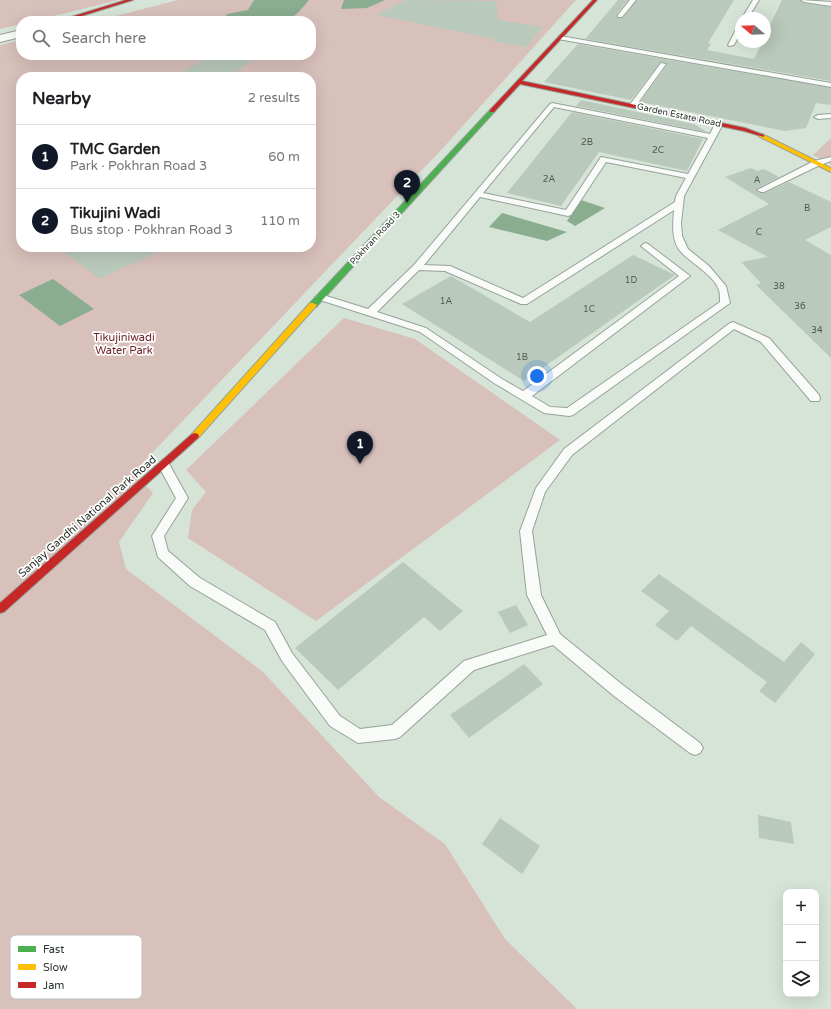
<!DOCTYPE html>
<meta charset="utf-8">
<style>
:root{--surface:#fff;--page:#f6f6f6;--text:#202124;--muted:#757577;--line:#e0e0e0;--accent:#111827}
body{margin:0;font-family:"Varela Round",sans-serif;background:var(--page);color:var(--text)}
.controls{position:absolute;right:12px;bottom:12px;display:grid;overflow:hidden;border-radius:8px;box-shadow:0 4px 16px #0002}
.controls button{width:36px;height:36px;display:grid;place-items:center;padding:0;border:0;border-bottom:1px solid var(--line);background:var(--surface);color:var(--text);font:20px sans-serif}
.compass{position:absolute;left:735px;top:12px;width:36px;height:36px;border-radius:50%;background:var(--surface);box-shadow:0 4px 16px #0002;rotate:289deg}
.you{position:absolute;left:537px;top:376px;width:14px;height:14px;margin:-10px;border:3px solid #fff;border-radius:50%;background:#1a73e8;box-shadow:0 0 0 6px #1a73e833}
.badge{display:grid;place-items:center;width:26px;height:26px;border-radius:50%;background:var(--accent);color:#fff;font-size:13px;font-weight:700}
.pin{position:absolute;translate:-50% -33px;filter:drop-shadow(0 1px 2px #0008)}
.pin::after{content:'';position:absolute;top:21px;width:14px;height:12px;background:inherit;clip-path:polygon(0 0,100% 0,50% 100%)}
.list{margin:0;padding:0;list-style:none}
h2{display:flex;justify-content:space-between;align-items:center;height:52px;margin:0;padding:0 16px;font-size:17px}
h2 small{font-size:13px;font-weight:400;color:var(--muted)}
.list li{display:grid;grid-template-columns:26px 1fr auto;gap:12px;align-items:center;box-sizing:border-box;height:64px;padding:0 16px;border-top:1px solid var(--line)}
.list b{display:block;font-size:15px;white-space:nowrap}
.list p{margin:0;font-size:13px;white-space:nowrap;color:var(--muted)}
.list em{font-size:13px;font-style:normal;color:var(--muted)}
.icon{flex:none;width:22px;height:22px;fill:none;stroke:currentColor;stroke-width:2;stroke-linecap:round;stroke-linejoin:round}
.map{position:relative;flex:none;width:831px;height:1009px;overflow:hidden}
.search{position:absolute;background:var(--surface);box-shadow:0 4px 16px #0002;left:16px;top:16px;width:300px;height:44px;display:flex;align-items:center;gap:10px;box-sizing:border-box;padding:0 14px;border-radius:16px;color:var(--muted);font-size:15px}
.panel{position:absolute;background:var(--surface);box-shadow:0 4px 16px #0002;left:16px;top:72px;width:300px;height:180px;border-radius:16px}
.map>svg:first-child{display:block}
.green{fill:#d8c0bb;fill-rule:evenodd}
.water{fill:#89ad8e}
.building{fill:#b9c9bb}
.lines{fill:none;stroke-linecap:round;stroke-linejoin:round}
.lane-casing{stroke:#96a298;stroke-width:2}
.street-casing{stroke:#96a298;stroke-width:2}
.fast-casing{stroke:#96a298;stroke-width:2}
.slow-casing{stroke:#96a298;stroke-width:2}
.jam-casing{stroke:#96a298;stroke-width:2}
.lane{fill:#f9fbf9;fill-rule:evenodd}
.street{fill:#f9fbf9;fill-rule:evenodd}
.fast{fill:#4caf50;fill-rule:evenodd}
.slow{fill:#ffc107;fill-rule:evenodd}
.jam{fill:#c62828;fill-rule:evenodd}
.labels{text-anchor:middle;stroke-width:3.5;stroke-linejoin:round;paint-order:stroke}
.far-street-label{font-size:9px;fill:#2a342b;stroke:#fff}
.number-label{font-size:9px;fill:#4e594f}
.park-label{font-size:11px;fill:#6e222c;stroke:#fff}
.street-label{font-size:11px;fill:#2a342b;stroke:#fff}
.key{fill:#fff;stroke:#bfc2bf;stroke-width:1}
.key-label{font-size:11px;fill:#2a342b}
</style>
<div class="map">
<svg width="831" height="1009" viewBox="0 0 831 1009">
<rect width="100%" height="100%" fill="#d5e4d7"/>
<path class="green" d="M0,0H119L33,21H21V24L0,29Z
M178,0H576L442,149L133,473L153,493L119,542L126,569L262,671L379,797L445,844L505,939L577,1009H0V45L21,40V55H311V21H96ZM21,77H311V247H21Z
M831,138V164L813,155Z
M344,318L415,339L560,440L316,621L188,538L192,510L206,492L186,470Z"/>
<path class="water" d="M254,0H309C304,6 298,14 291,18C278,25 239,21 223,21L227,14L248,10Z
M344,0H385L367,8L341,9Z
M581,200L605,208L575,226L567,221Z
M502,213L567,232L547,241L489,227Z
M53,279L94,309L60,326L19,295Z"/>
<path class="building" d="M406,0L496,1L498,20L543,27L526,47L492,41L495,39L376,15Z
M618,0H628L617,14L618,18H623L637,0H734L708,43L711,44L707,50L754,59L762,42H765V36L782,0H800L804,3L831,7V81L585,39Z
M578,44L831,88V105L816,103L806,128L785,131L640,102L667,65L666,63L661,62L631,100L544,82Z
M214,55H226L252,62L225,77H171Z
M581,100L694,124L707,132L576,106Z
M572,112L703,139L687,171L599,152L561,206L507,193Z
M751,168L757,171L764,169L779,177L756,189V191L760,193H765L789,182L831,202V227L805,240L831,255V358L756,285L761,283L741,262L768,257L718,230L769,204L725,177Z
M57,247H168L100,279Z
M633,255L675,275L524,381L402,304L451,276L530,322Z
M403,562L463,611L440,631L424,617L338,690L295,648Z
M659,574L784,662L801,642L815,654L775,703L759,691L767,682L691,626L677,641L655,625L669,611L641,591Z
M516,605L528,625L510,633L498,612Z
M524,664L543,684L469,738L450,715Z
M758,815L791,822L794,844L759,838Z
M500,818L540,846L522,874L482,844Z"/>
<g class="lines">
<g class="lane-casing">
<path id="lane" d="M630,0H636L622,17H618V15Z
M753,0H759L748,18H742Z
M801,0L831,2V6L804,2Z
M741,24V32L734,45L729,46L728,45L738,26Z
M560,36L831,83V87L558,39V37Z
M661,63L666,64L635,107H631L629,106Z
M552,103L710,134L716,122H722L723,124L684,196L681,223L682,236L688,249L709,266L726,286L730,303L573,415L569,416L544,413L494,383L420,332L317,299L315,297L320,294L368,309L414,265L550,104ZM554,107L708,138L688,174L601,157L566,210L483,193ZM606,162L686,178L676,196L675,202L523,298L450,266L424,265L480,197L568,216L571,215ZM674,210C673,223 671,241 681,252C691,263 714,275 719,290C720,293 720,298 720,302L567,408L550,407L532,396L690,276L648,244L645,243L641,246L679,276L523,391L502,379L426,328L377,312L419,270L445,271L521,304H527Z
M831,114V118L818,119L814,117L818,115Z
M831,157V161L820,165L764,192H761L757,190L814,161Z
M733,322L769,338L819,395L820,398L819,401H811L761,342L734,329L572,455L545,492L532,531L541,595L560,634L624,686L700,743L703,748L700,753L695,755L690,753L614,696L553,645L474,670L400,737L395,739L358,743L330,726L282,661L265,630L190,586L158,557L152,536L176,498L158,465L160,462L164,461L168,462L188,498L164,536L168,551L200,578L275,622L292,653L340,716L360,729L392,725L464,661L547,635L527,595L520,531L536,488L564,449L730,323Z"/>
</g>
<g class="street-casing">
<path id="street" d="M21,30V37L0,42V35Z"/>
</g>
<g class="fast-casing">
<path id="fast" d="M490,110L495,111L316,307H310V303Z"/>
</g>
<g class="slow-casing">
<path id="slow" d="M762,134L831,168V172L760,137L759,136Z
M310,303H313L317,305L198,438H192L191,436L192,434Z"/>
</g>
<g class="jam-casing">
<path id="jam" d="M126,0H133L65,21H58Z
M593,0H597L522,81L745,128L764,135V137L744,131L520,84L494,112H490V110Z
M195,433L198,434L199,436L198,438L4,612L0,613V603L192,434Z"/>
</g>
<use href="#lane" class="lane"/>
<use href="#street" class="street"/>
<use href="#fast" class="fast"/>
<use href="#slow" class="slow"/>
<use href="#jam" class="jam"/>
</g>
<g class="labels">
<g class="far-street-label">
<text transform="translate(679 115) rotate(12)" y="3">Garden Estate Road</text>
<text transform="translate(375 238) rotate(-47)" y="3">Pokhran Road 3</text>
</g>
<g class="number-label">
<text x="587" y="145">2B</text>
<text x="658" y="153">2C</text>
<text x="549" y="182">2A</text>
<text x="757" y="183">A</text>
<text x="807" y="211">B</text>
<text x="759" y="235">C</text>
<text x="631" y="283">1D</text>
<text x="779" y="289">38</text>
<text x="446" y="304">1A</text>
<text x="800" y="309">36</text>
<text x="589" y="312">1C</text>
<text x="817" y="333">34</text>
<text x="522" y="360">1B</text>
</g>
<g class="park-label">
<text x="124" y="341">Tikujiniwadi<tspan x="124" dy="13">Water Park</tspan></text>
</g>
<g class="street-label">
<text transform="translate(87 516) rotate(-41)" y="4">Sanjay Gandhi National Park Road</text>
</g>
</g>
<rect x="10" y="935" width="132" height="64" rx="6" class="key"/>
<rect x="18" y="946" width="18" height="6" fill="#4caf50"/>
<rect x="18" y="964" width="18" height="6" fill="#ffc107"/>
<rect x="18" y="982" width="18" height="6" fill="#c62828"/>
<g class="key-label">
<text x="43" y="953">Fast</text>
<text x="43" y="971">Slow</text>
<text x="43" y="989">Jam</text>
</g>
</svg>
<div class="controls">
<button>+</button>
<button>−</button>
<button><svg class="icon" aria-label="layers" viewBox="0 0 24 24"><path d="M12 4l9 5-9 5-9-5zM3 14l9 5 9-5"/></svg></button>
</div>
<svg class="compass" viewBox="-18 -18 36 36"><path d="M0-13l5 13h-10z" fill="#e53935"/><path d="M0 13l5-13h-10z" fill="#757577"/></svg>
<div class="you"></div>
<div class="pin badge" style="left:360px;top:464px">1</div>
<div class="pin badge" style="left:407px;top:203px">2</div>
<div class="search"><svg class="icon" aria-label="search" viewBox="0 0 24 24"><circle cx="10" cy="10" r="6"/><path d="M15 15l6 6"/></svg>Search here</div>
<section class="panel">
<h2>Nearby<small>2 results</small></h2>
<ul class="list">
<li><span class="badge">1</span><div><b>TMC Garden</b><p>Park · Pokhran Road 3</p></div><em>60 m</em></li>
<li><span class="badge">2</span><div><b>Tikujini Wadi</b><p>Bus stop · Pokhran Road 3</p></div><em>110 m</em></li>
</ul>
</section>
</div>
